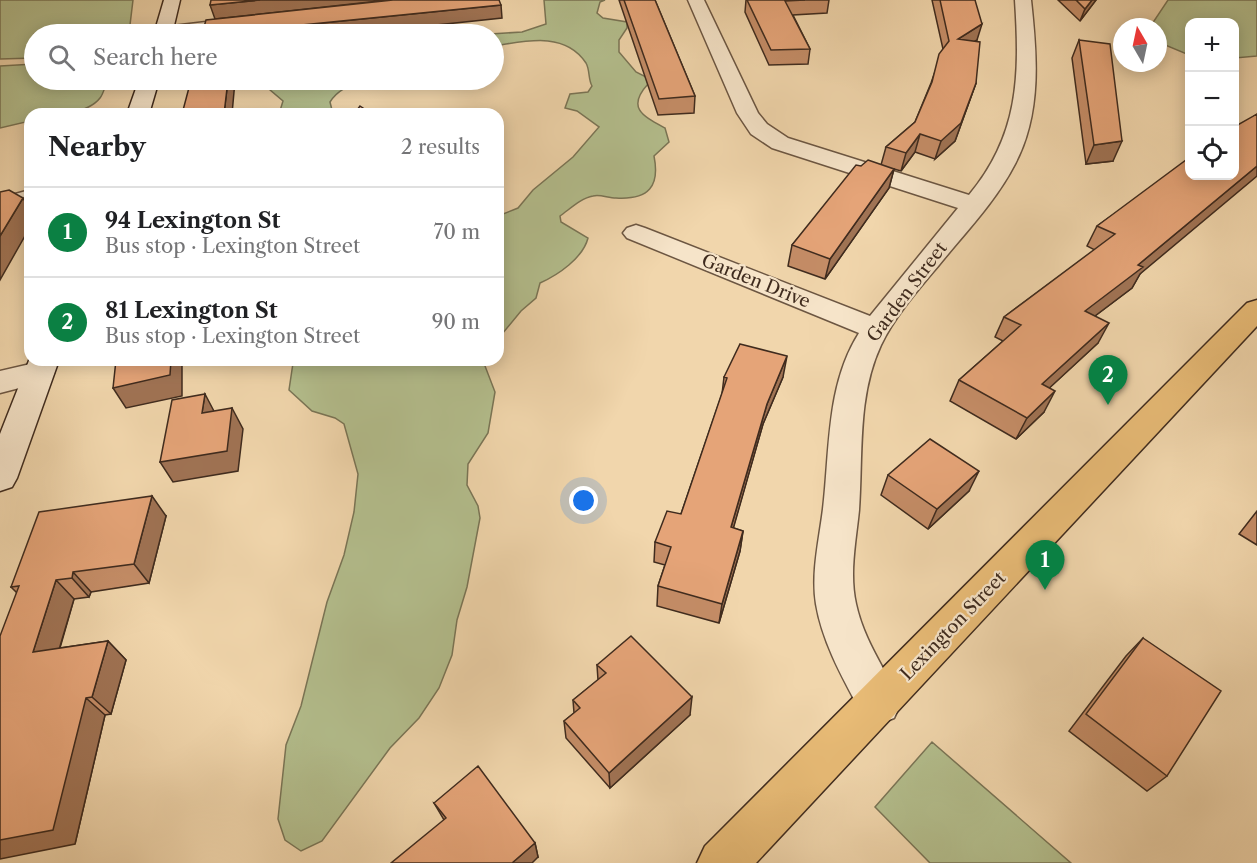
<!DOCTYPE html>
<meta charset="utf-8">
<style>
:root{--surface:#fff;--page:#f6f6f6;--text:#202124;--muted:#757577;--line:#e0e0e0;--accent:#0b8043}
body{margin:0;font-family:"Libre Caslon Text",serif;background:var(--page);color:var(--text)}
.controls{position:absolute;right:18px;top:18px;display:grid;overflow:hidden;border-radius:12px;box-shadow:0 3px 15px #0003}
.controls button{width:54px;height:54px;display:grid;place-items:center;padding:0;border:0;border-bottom:2px solid var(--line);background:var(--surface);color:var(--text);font:30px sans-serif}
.compass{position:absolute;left:1113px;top:18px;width:54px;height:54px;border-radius:50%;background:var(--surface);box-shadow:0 3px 15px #0003;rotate:351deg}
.you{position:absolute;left:584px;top:501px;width:21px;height:21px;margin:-15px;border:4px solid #fff;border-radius:50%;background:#1a73e8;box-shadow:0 0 0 9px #1a73e833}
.badge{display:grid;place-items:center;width:39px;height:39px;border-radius:50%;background:var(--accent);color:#fff;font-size:20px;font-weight:700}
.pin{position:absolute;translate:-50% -50px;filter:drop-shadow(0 2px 3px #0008)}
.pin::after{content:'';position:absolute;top:32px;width:21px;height:18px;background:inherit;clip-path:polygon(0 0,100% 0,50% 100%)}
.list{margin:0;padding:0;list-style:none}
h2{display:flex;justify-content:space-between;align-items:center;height:78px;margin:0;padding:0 24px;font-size:26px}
h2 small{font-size:20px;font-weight:400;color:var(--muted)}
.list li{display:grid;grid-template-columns:39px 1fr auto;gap:18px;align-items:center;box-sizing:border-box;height:90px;padding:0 24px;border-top:2px solid var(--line)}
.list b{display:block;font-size:22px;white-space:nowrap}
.list p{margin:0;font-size:20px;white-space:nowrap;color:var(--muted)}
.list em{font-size:20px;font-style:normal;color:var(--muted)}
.icon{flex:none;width:33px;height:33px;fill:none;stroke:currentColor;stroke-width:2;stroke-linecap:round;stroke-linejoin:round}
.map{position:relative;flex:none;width:1257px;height:863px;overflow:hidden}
.search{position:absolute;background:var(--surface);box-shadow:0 3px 15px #0003;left:24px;top:24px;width:480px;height:66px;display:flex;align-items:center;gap:15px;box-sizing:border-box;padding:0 21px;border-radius:33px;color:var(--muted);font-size:22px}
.panel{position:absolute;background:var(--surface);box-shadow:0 3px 15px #0003;left:24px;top:108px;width:480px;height:258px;border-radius:18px}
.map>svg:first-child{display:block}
.green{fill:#b4bf8e;stroke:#7a7556;stroke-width:1.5}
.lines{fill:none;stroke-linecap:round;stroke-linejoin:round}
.street-casing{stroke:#6c5642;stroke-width:3}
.secondary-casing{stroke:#3f2b1e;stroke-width:3}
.primary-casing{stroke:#3f2b1e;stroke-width:3}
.street{fill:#f6e4c9;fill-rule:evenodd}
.secondary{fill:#f6e4c9;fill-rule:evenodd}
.primary{fill:#e8bb76;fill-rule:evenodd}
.wall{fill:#c58d67;stroke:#3f2b1e;stroke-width:1.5}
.shaded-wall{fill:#a07354;stroke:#3f2b1e;stroke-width:1.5}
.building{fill:#e5a478;stroke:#3f2b1e;stroke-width:1.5}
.labels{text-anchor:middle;stroke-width:4.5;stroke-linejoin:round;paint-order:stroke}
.street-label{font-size:18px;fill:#3f2b1e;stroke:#f6e4c9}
</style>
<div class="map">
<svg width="1257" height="863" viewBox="0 0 1257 863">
<rect width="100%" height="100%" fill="#f1d6ac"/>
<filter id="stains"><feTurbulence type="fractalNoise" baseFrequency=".00333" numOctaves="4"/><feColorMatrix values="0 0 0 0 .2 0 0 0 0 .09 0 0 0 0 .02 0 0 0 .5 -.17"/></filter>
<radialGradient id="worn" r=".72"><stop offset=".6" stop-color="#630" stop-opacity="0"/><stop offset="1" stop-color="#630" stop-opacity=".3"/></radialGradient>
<path class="green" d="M0,0H133L130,25L134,34H34V58L0,59Z
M544,0H605L600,2L597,13L603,18L627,22V28L619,40V52L636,72L646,77L648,84C626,108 643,116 665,128L669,142L654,156C660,186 649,200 616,198C608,198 600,194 593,196C581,198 570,209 560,216L561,222L588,238C583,258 558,275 540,283L536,298L521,311L498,339V216L518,208L533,190L573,157L599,127L577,111L565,108L570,94L588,92L592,86C588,79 590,70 586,63C565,31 525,41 494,46V34H490L522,32L546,24Z
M1168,0H1257V56L1235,58L1234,22H1190L1189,55L1158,42V27H1150Z
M34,64V80H108C105,85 104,93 100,98C86,116 50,114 30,114V121L0,128V66Z
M266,80H364C351,85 338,89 330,102L333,114H279L283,101L269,89Z
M290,360H486L485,366L495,392L488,433L468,464L467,485L478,506L480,518L467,587L457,620L452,655L439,688L419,718L390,748L322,841L301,851L285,840L278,819L286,745L301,706L327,602L344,555L354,512L358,474L344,424L335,418L312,411L289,390L293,363Z
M932,742L1071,863H930L875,807Z"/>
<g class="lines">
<g class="street-casing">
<path id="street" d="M688,0H704L758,113L767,124L788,138L969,195C1019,135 1020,76 1015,0H1031C1037,55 1042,113 1015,164C996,201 965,233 939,265C918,290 895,316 881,345C857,396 863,455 859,510C856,541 849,573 856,604C864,641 886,670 901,703L894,718L879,724L864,718C845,682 823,645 816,604C811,573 819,541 823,509C830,450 826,385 859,333L627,238L623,233L627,228L636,225L645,228L870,316L958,208L772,148L751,134L737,113Z
M248,17L254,18L257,22L254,26L188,34H157L155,32L164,27Z
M30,190V205L0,213V198Z
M39,362L50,366L54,373L50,380L0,393V371Z"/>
</g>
<g class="secondary-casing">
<path id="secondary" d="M164,0H180L172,34H154Z
M139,80H159L149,114H127Z
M30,358L59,360L17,478L12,487L0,491V434Z"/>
</g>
<g class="primary-casing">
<path id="primary" d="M1257,300V326L756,863H697L705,846L1247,303Z"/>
</g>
<use href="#street" class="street"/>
<use href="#secondary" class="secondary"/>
<use href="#primary" class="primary"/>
</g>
<path class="wall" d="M619,0H655L695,96L694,113L658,115Z
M746,0H829L827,13L793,15L810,49L808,64L769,65L745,12Z
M932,0H975L977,40L976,41V83L955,141L935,159L915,152L901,171L894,169L889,188L825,279L788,266L792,245L861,166L881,165L886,147L915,122L931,83L943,49Z
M1058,0H1096L1080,21Z
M1079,40L1113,161L1086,164L1072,58Z
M1257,114L1140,274L1132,288L1095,316L1098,343L1049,388L1044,412L1016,439L950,401L959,380L1003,341L995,337L1004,317L1095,250L1087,246L1097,226Z
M724,377H783L763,424L733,528L743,531L740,551L719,623L657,606L658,586L665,565L654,562L655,542L681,514L722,394Z
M888,475L969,491L928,529L881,495Z
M1257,511V545L1239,534Z
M166,516L149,583L91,592L89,597L74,599L60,648L108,641L126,660L111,714L105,715L75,844L17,593L11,587Z
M1143,638L1167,776L1147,791L1069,731L1126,656Z
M597,665L690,715L610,788L566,738L564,721L574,713L573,700L598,680Z
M434,803L535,843L538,857L444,820Z"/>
<path class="shaded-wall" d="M260,0H388L215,19L210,5Z
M1092,0H1096L1080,21L1085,9Z
M501,5L502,18L351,34H271L272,28Z
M982,24L977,40L953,55L958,39Z
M228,80H239V81H235L232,114H224Z
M976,83L955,141L935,159L941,141Z
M920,134L915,152L901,171L906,153Z
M1122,141L1113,161L1086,164L1094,145Z
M1257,166V176L1140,274L1132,288L1075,331L1085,311L1138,265Z
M894,169L889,188L825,279L830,259Z
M23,198L30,209V227L0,280V236Z
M1109,323L1098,343L1031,405L1042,384Z
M787,356L783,377L763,424L728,547L731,527L767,404Z
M171,360H182V396L126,408L113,388Z
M1055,391L1044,412L1016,439L1027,418Z
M205,394L216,415L202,413Z
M232,408L243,429L238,471L173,482L160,462Z
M979,471L969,491L928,529L937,509Z
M152,496L166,516L149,583L134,564Z
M743,531L740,551L719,623L722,604Z
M73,572L91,592L89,597L72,578Z
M56,580L74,599L53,670L33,652Z
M108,641L126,660L111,714L92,697Z
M692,697L690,715L610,788L609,773Z
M86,698L105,715L75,844L0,859V840Z
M535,843L538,857L532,863H512Z"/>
<path class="building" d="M211,0H260L210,5Z
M393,0H499L501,5L272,28L271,34H202L206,20Z
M624,0H655L695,96L659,99Z
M747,0H805L785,1L810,49L771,50Z
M940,0H975L982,24L958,39L980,42L976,83L961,123L941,141L920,134L906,153L886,147L915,122L932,82L939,54L949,41Z
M1076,0H1092L1085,9Z
M1079,40L1110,44L1122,141L1094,145Z
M191,80H228L224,114H182Z
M360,106L372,114H354Z
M1257,114V166L1138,265L1143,267L1085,311L1109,323L1042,384L1055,391L1027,418L959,380L1021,325L1004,317L1115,234L1097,226L1190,157V176H1234V127Z
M868,160L894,169L830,259L792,245L856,165L861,166Z
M9,190L23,198L0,236V192Z
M740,344L787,356L767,404L731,527L743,531L722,604L658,586L671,547L655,542L667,511L681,514L727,378L724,377Z
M116,360H171L170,375L113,388Z
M205,394L202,413L232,408L227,451L160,462L172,400Z
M930,439L979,471L937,509L888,475Z
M152,496L134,564L73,572L72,578L56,580L33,652L108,641L92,697L86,698L53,830L0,840V636L19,586L11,587L39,512Z
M631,636L692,697L609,773L564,721L580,708L573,700L606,673L597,665Z
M1143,638L1221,691L1167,776L1086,714Z
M478,766L535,843L512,863H391L446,818L434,803Z"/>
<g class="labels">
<g class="street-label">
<text transform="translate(756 281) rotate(22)" y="6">Garden Drive</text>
<text transform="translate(907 292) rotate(-53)" y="6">Garden Street</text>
<text transform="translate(953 626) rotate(-46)" y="6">Lexington Street</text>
</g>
</g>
<rect width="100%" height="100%" filter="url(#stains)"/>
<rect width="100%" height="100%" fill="url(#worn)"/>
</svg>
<div class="controls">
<button>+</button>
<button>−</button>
<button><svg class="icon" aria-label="locate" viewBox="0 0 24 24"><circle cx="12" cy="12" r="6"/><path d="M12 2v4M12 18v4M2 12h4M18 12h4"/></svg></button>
</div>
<svg class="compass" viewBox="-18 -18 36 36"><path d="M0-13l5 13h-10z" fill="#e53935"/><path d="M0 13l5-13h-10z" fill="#757577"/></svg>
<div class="you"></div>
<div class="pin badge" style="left:1045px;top:590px">1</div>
<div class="pin badge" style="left:1108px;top:405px">2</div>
<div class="search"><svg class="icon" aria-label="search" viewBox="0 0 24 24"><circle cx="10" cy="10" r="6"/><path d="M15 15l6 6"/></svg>Search here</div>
<section class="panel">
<h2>Nearby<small>2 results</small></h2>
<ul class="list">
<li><span class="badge">1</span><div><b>94 Lexington St</b><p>Bus stop · Lexington Street</p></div><em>70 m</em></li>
<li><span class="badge">2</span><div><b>81 Lexington St</b><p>Bus stop · Lexington Street</p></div><em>90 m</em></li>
</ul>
</section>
</div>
